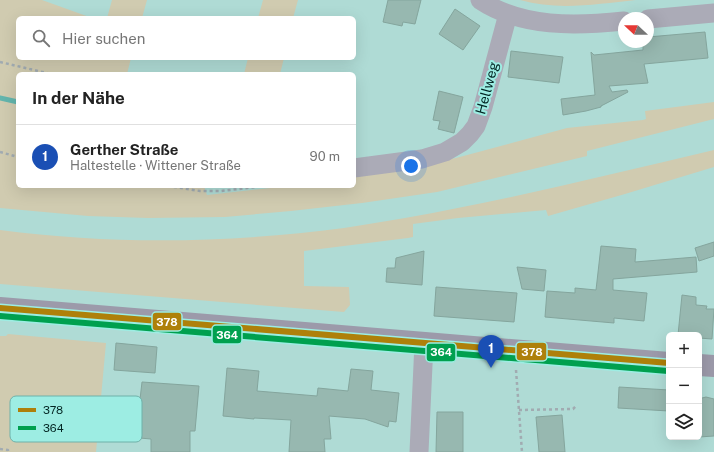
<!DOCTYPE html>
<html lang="de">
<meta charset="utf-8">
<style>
:root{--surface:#fff;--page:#f2f2f2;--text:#222;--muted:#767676;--line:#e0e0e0;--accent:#ea580c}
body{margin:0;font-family:"Public Sans",sans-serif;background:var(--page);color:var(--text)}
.controls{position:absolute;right:12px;bottom:12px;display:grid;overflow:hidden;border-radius:6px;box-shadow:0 4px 16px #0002}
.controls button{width:36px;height:36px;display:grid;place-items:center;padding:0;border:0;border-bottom:1px solid var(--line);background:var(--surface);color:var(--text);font:20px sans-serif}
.compass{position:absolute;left:618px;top:12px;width:36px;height:36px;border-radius:50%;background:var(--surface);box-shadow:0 4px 16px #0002;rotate:292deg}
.you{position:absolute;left:411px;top:166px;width:14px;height:14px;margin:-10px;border:3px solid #fff;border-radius:50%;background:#1a73e8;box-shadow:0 0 0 6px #1a73e833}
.badge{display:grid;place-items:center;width:26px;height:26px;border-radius:50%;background:var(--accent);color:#fff;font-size:13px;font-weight:700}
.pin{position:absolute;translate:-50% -33px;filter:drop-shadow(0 1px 2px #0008)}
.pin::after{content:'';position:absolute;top:21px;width:14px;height:12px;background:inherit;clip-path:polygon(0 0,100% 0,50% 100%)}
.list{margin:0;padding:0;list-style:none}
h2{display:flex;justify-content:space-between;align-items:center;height:52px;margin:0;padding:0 16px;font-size:17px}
h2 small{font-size:13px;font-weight:400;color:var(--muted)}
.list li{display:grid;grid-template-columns:26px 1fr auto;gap:12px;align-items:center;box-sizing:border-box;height:64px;padding:0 16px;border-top:1px solid var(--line)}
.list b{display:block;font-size:15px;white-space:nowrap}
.list p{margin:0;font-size:13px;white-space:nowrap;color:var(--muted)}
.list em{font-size:13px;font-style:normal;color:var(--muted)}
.icon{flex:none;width:22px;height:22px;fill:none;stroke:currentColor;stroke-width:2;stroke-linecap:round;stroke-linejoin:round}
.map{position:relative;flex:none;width:714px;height:452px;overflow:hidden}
.search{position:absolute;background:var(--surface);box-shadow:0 4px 16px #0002;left:16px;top:16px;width:340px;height:44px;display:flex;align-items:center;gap:10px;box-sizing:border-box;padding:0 14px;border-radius:6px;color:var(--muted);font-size:15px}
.panel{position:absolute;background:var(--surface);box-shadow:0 4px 16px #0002;left:16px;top:72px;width:340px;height:116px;border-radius:6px}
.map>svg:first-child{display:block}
.green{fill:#d0cbb0}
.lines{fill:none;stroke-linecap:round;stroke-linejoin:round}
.stream{stroke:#63b5ad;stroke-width:5}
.building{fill:#97b8b0;stroke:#84a59d}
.path{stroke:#a1abb1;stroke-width:2.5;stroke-dasharray:3 3;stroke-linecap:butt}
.minor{stroke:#ababb7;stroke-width:19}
.major{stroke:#9c9aaa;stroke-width:22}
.bus-1-casing{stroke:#9dede3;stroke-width:9}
.bus-2-casing{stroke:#9dede3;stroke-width:9}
.bus-1{stroke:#ae800a;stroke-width:6}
.bus-2{stroke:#00a04f;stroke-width:6}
.labels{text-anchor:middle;stroke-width:4;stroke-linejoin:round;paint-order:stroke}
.street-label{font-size:14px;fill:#032623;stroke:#9dede3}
.key{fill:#9dede3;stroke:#6fb1a9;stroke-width:1}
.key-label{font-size:11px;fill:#032623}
.line-badge{stroke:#9dede3;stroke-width:1.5}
.badge-label{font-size:11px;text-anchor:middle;font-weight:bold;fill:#fff}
</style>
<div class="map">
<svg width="714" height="452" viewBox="0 0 714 452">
<rect width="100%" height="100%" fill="#afdbd5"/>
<path class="green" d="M0,0H42L92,18H18V58H131L127,74H18V186H204L207,195L289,186H354V177L456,158L567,128L643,120L646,119L645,111L714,102V119L587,151V156L437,192L362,203L291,211L225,217L148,218L88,216L0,208Z
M112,0H147L142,18H107Z
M263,0H298L293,18H258Z
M520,0H636C597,4 558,11 520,0Z
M248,58H284L280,74H244Z
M714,150V167L625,194L548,216L546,210L458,218L413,224V237L408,238L304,251V286L349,287L350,305L344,312L0,284V230C114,245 230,243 344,228C365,225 385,221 405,218C509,200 611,174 714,150Z
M8,334L106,343L96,452H0V336H6Z"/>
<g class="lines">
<path class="stream" d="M0,98L18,102"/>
</g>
<path class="building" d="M388,0H421L415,24L403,22L402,26L383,22Z
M455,9L480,26L463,50L439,34Z
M705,32L708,58L644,64L648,83L609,86L612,92L627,90L628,92L601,106V107L586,111L563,115L561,99L595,95L591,52L594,55L643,50V42H648V37Z
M511,51L563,57L559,83L508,77Z
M439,91L463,97L454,133L438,129L440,121L433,120Z
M714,242V256L699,261L695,248Z
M601,246L636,249L635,262L696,257L697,272L613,279V290L647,293L644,321L614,318V323L545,317L547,291L575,293V288L596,290Z
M424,251L422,285L386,282L387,268H395L396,258Z
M517,267L546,270L544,291L522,289Z
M436,287L517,293L514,322L434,316Z
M682,295L696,297V305L707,306L706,309H714L712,339L699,338V335H678Z
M116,343L157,347L155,373L114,370Z
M227,368L259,371L257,391L317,396L318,388L348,391L351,369L373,371L371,390L399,393L396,422L389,421L388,427L365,419L329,416L331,439H324L325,452H289L291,420L254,418V419L223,416Z
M142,382L199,386L195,431H190V452H151V439L128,437L131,417H138Z
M619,387L669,390V411L618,408Z
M706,397L714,399V436L699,437V402L702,398Z
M437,412H463V452H436Z
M562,415L565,452H539L536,417Z"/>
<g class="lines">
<path class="path" d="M0,62L51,74
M0,152L18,157
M168,186L200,191H221L265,186
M516,370L522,452
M519,410L573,409L577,405
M0,449L8,450V452"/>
<path class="minor" d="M480,0C522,28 576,26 624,21
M648,19L714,13
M354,168L422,159L445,152L462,142L470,134L476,126L483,107L508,14
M419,452L424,343"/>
<path class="major" d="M0,308L669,363
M699,365L714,366"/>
<g class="bus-1-casing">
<path id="bus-1" d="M0,308L669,363"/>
</g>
<g class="bus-2-casing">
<path id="bus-2" d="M0,316L668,371"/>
</g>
<use href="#bus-1" class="bus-1"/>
<use href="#bus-2" class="bus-2"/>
</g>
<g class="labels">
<g class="street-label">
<text transform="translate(487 88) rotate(-75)" y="5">Hellweg</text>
</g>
</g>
<rect x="10" y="396" width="132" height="46" rx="6" class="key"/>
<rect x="18" y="408" width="18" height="4" fill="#ae800a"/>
<rect x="18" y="426" width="18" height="4" fill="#00a04f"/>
<g class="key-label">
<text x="43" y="414">378</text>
<text x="43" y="432">364</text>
</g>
<g class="line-badge">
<rect x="152" y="312" width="30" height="19" rx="4" fill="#ae800a"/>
<rect x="212" y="325" width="30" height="19" rx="4" fill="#00a04f"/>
<rect x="516" y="342" width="31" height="19" rx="4" fill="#ae800a"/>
<rect x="426" y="343" width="30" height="19" rx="4" fill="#00a04f"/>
</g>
<g class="badge-label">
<text x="167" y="326">378</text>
<text x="227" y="339">364</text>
<text x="532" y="356">378</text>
<text x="441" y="356">364</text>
</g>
</svg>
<div class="controls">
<button>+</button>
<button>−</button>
<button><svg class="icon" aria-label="layers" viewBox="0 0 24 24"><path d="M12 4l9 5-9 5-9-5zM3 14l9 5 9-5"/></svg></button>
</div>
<svg class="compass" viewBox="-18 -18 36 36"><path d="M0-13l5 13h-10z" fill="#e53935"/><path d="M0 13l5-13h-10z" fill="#767676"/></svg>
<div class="you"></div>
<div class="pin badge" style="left:491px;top:368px;background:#1a4fb4">1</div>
<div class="search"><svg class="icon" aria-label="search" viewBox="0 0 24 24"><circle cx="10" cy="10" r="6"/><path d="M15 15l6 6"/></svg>Hier suchen</div>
<section class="panel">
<h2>In der Nähe<small></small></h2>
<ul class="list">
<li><span class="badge" style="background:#1a4fb4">1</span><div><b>Gerther Straße</b><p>Haltestelle · Wittener Straße</p></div><em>90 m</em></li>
</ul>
</section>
</div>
